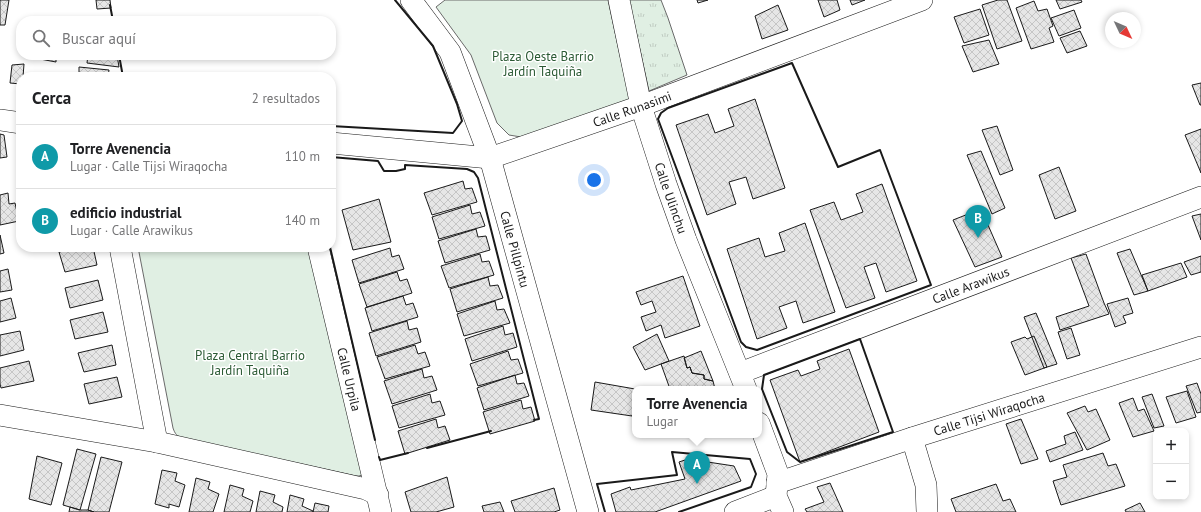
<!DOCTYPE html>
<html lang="es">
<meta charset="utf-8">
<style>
:root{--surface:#fff;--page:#f2f2f2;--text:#202124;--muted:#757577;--line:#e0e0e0;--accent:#db2777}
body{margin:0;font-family:"PT Sans",sans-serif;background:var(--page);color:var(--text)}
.controls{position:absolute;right:12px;bottom:12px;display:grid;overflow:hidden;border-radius:8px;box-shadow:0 2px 6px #0003}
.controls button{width:36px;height:36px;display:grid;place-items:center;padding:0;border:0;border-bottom:1px solid var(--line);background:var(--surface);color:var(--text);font:20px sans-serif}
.compass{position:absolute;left:1105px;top:12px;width:36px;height:36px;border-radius:50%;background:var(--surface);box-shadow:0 2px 6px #0003;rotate:134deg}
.you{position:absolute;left:594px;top:180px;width:14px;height:14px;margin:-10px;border:3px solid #fff;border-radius:50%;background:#1a73e8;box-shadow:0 0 0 6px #1a73e833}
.badge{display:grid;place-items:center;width:26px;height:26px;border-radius:50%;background:var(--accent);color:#fff;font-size:13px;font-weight:700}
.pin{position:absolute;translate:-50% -33px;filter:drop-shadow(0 1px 2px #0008)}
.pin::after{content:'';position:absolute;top:21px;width:14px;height:12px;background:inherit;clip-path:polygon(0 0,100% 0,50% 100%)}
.popup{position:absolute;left:632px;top:386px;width:130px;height:52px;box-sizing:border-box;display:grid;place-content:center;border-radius:8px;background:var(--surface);filter:drop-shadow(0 1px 3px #0005);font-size:13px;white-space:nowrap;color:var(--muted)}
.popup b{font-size:15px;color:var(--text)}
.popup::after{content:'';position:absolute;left:50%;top:100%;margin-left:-8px;border:8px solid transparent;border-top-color:var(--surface)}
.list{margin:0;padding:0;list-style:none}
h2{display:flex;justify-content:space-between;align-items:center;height:52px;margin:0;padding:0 16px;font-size:17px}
h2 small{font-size:13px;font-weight:400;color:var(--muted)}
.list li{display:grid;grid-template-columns:26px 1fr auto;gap:12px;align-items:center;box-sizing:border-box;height:64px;padding:0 16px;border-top:1px solid var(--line)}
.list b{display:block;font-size:15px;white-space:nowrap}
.list p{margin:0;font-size:13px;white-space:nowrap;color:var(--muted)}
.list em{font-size:13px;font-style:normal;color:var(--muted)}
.icon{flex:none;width:22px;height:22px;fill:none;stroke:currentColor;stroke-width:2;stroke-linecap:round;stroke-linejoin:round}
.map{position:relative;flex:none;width:1201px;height:512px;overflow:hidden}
.search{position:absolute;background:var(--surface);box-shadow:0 2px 6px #0003;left:16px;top:16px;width:320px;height:44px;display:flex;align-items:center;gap:10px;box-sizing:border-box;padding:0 14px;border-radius:16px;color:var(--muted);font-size:15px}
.panel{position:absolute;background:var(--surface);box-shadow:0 2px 6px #0003;left:16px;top:72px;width:320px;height:180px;border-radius:16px}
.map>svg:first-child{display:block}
.grass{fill:url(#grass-tufts);stroke:#6a6a6a}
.park{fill:#e0efe3;stroke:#6a6a6a}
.building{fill:url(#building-cross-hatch);stroke:#1a1a1a}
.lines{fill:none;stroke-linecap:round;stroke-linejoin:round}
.minor-casing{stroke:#1a1a1a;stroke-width:22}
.minor{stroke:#fff;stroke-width:21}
.wall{stroke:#1a1a1a;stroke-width:2}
.labels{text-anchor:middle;stroke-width:3;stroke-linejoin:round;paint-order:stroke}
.park-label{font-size:13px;fill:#2b5a34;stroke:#fff}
.street-label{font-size:13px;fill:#1a1a1a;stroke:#fff}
</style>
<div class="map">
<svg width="1201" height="512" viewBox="0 0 1201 512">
<defs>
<pattern id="grass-tufts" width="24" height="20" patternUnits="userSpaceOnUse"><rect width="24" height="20" fill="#e0efe3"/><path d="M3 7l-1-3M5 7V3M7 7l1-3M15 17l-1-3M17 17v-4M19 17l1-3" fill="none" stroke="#c0ccc2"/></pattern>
<pattern id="building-cross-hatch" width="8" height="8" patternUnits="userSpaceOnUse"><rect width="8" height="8" fill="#e6e6e6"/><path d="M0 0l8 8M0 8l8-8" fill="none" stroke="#c5c5c5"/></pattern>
</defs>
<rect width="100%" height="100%" fill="#fff"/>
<path class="grass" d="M629,0H661L668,18L687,75L649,91Z"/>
<path class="park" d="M445,0H608L623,69L630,97L624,103L521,137L509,135L497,123L471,55L436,7Z
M138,247H315L362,475L359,476H356L182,438C177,436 175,434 173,428Z"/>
<path class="building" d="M0,0H9L5,25H0Z
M96,0H110L111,8L97,9Z
M697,0H708L698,3Z
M818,0H837L840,10L824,17Z
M850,0H865L852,5Z
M998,0H1007L1022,41L997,49L982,5Z
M1056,0H1081L1082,2L1060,9Z
M1034,1L1038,11L1047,9L1053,26L1049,28L1054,42L1031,49L1016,8Z
M778,5L788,30L762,39L755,16Z
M980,9L989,35L964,43L954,17Z
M1074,10L1081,28L1059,36L1051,18Z
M1080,31L1087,46L1067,53L1060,38Z
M989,40L999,64L973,72L962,46Z
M26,55H56V62L40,59L42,56Z
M88,55H117L119,67L87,63Z
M24,64L23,77H21V84L10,83L12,65Z
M79,67L109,70L108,77H79Z
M1201,83V105H1200L1192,85Z
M755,99L785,188L753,199L746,177L729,182L736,204L707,215L676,125L708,114L715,133L734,126L728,109Z
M997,126L1013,170L1000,175L982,130Z
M1201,129V173L1185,135Z
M0,134L4,135L7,157L0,158Z
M981,151L1005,208L992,214L967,155Z
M1059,167L1076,211L1055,219L1039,175Z
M463,181L465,189L472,188L477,202L432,215L424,193Z
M882,184L917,281L886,292L876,263L864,267L875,298L846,308L810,210L834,202L841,220L863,212L856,194Z
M8,193L9,204L15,203L19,221L0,225V195Z
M379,199L391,242L353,250L342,210Z
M470,205L472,214L480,212L485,226L439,239L432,217Z
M981,209L1002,257L975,267L953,220Z
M1201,214V240L1192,216Z
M805,223L835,312L803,323L796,301L779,307L787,328L757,339L727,249L759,238L765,257L785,251L779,233Z
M476,229L478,237L486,236L490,250L445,263L438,241Z
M0,235L4,253L0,254Z
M82,247H93L97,265L65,272L59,252Z
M390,248L392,257L399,255L404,269L359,283L352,260Z
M1130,249L1148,291L1134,295L1117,253Z
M480,254L482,262L489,261L494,275L449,288L441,266Z
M1086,254L1104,303L1109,314L1060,330L1056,317L1089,306L1071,258Z
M1201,256V272L1191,275L1184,262Z
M1181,263L1187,277L1148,291L1142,275Z
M8,269L12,290L0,292V271Z
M397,272L400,281L407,279L412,293L367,307L359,284Z
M683,276L700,326L665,338L661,325L646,331L641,317L656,312L652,301L641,305L636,292Z
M488,277L490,286L498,285L503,298L457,312L450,289Z
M98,280L103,300L70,308L65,288Z
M403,296L406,305L413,303L418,317L372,331L365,308Z
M11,298L16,318L0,322V301Z
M1128,298L1133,313L1123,316L1126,323L1115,327L1107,304Z
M495,301L497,310L504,309L510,323L464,336L457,314Z
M103,312L108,332L75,339L70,320Z
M1036,313L1057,364L1044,368L1024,317Z
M407,321L409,330L417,328L421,342L376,356L369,333Z
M503,326L505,335L513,333L517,347L472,361L465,339Z
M1071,328L1080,355L1067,359L1058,332Z
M20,331L24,350L0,356V335Z
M657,334L669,361L645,370L633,347Z
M1034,336L1047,367L1025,375L1011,342L1025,337L1027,339Z
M112,345L116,365L84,372L78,353Z
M415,345L418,354L425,352L430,366L385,379L377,357Z
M849,349L879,432L800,462L770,380L798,370L801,376L820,369L817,361Z
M508,351L511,360L518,359L523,373L478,386L470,364Z
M701,351L713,381L704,379V375L692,373L690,367L687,368L684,358Z
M684,356L687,368L690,367L692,373L704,375V379L713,381L715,389H670L661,364Z
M29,361L34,381L1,388L0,384V368Z
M422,369L424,378L432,376L437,390L392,404L384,381Z
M515,375L517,384L524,383L529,396L484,410L477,388Z
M117,377L122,397L89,404L84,384Z
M595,382L635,389V405L632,416L591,410Z
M1197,383L1201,394V412L1197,413L1186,386Z
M1187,391L1196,417L1176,423L1166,397Z
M430,394L432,403L440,401L445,415L399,428L392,406Z
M1152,394L1164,426L1154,428L1142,397Z
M1133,398L1138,411L1144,409L1154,431L1133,437L1119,403Z
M521,400L523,409L531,407L535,421L490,434L483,412Z
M1085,406L1088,412L1096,409L1110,440L1087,450L1067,413Z
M436,419L438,428L445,426L450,440L405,454L398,431Z
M1021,419L1038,459L1021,464L1006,424Z
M1075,432L1083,450L1050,462L1046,451L1066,444L1064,436Z
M77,449L96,454L80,510L63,505Z
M1103,453L1108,466L1116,464L1125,486L1061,505L1053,481L1067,477L1063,465Z
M37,456L62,463L51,505L29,499Z
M101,457L122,462L109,512H94L88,510Z
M688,459L734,466L741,481L655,512H616L611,494L630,487L631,490L685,479L679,462Z
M162,470L177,473L175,481L185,485L179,507L169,504V508L155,504Z
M447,477L454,507L436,512H411L405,492Z
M196,478L210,482L208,489L219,494L213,512H189Z
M830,483L843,512H807L805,509L824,502L817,487Z
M996,484L1003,501L1010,499L1016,512H956L951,499Z
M230,485L244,489L242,496L253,501L250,512H224Z
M554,488L560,510L554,512H515L511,501Z
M260,491L275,495L273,502L283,507L282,512H256Z
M290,495L304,499L302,506L313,511V512H287Z
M500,502L504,512H484L482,506Z
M315,503L329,506L328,512H313Z
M1140,503L1145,512H1126L1125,510Z
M70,507L80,510H88L94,512H69Z"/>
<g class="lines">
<g class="minor-casing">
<g id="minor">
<path id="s1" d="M411,0L450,52L490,158L588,512"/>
<path id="s2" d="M619,0L641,106L666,184L686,240L746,389"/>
<path d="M0,120L21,123"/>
<path id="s3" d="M331,143L490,158L641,106L922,0"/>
<path d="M120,247L157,442"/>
<path id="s4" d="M318,247L381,512"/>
<path id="s5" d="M740,373L1201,197"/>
<path d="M0,415L157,442L366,489L378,495"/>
<path d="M759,423L778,474L776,496L783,512"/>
<path d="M912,438L926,485L927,512"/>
<path id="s6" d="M777,483L912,438L1201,347"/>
<path d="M735,512L776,496"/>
</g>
</g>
<use href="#minor" class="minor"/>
<path class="wall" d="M110,5L113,21
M119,55L123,77
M792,63L838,167L880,150L931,285L757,350L746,347L741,342L658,119L661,113L668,108Z
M331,126L453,133L462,121L457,104L433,46L395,0
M331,157L378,161L384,171H396L405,169V165L467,169L474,172L478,178L539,419L534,420
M330,247L375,440
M860,339L893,432L800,462L787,452L762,389L764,375Z
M427,448L491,431
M379,457L380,460L408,453
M605,512L597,484L677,475L672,452L750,459L756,474L751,487L679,512"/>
</g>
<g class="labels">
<g class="park-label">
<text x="543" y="61">Plaza Oeste Barrio<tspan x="543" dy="15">Jardín Taquiña</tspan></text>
<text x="250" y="360">Plaza Central Barrio<tspan x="250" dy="15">Jardín Taquiña</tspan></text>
</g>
<g class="street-label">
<text dy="5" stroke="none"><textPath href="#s3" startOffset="310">Calle Runasimi</textPath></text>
<text dy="5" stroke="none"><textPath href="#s2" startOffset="205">Calle Ulinchu</textPath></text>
<text dy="5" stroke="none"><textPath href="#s1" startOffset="273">Calle Pillpintu</textPath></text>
<text dy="5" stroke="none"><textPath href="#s5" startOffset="247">Calle Arawikus</textPath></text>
<text dy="5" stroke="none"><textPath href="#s4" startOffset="136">Calle Urpila</textPath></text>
<text dy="5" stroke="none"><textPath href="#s6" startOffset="223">Calle Tijsi Wiraqocha</textPath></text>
</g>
</g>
</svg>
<div class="controls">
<button>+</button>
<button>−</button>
</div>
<svg class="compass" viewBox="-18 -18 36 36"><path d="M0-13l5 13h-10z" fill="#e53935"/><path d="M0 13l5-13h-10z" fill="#757577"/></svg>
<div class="you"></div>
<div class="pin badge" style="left:697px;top:484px;background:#0f9aa8">A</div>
<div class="popup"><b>Torre Avenencia</b>Lugar</div>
<div class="pin badge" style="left:978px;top:238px;background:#0f9aa8">B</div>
<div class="search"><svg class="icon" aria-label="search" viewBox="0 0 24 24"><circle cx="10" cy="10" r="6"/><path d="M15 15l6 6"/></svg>Buscar aquí</div>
<section class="panel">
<h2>Cerca<small>2 resultados</small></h2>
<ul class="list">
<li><span class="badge" style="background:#0f9aa8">A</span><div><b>Torre Avenencia</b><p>Lugar · Calle Tijsi Wiraqocha</p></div><em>110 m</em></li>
<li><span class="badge" style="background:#0f9aa8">B</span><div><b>edificio industrial</b><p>Lugar · Calle Arawikus</p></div><em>140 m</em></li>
</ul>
</section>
</div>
